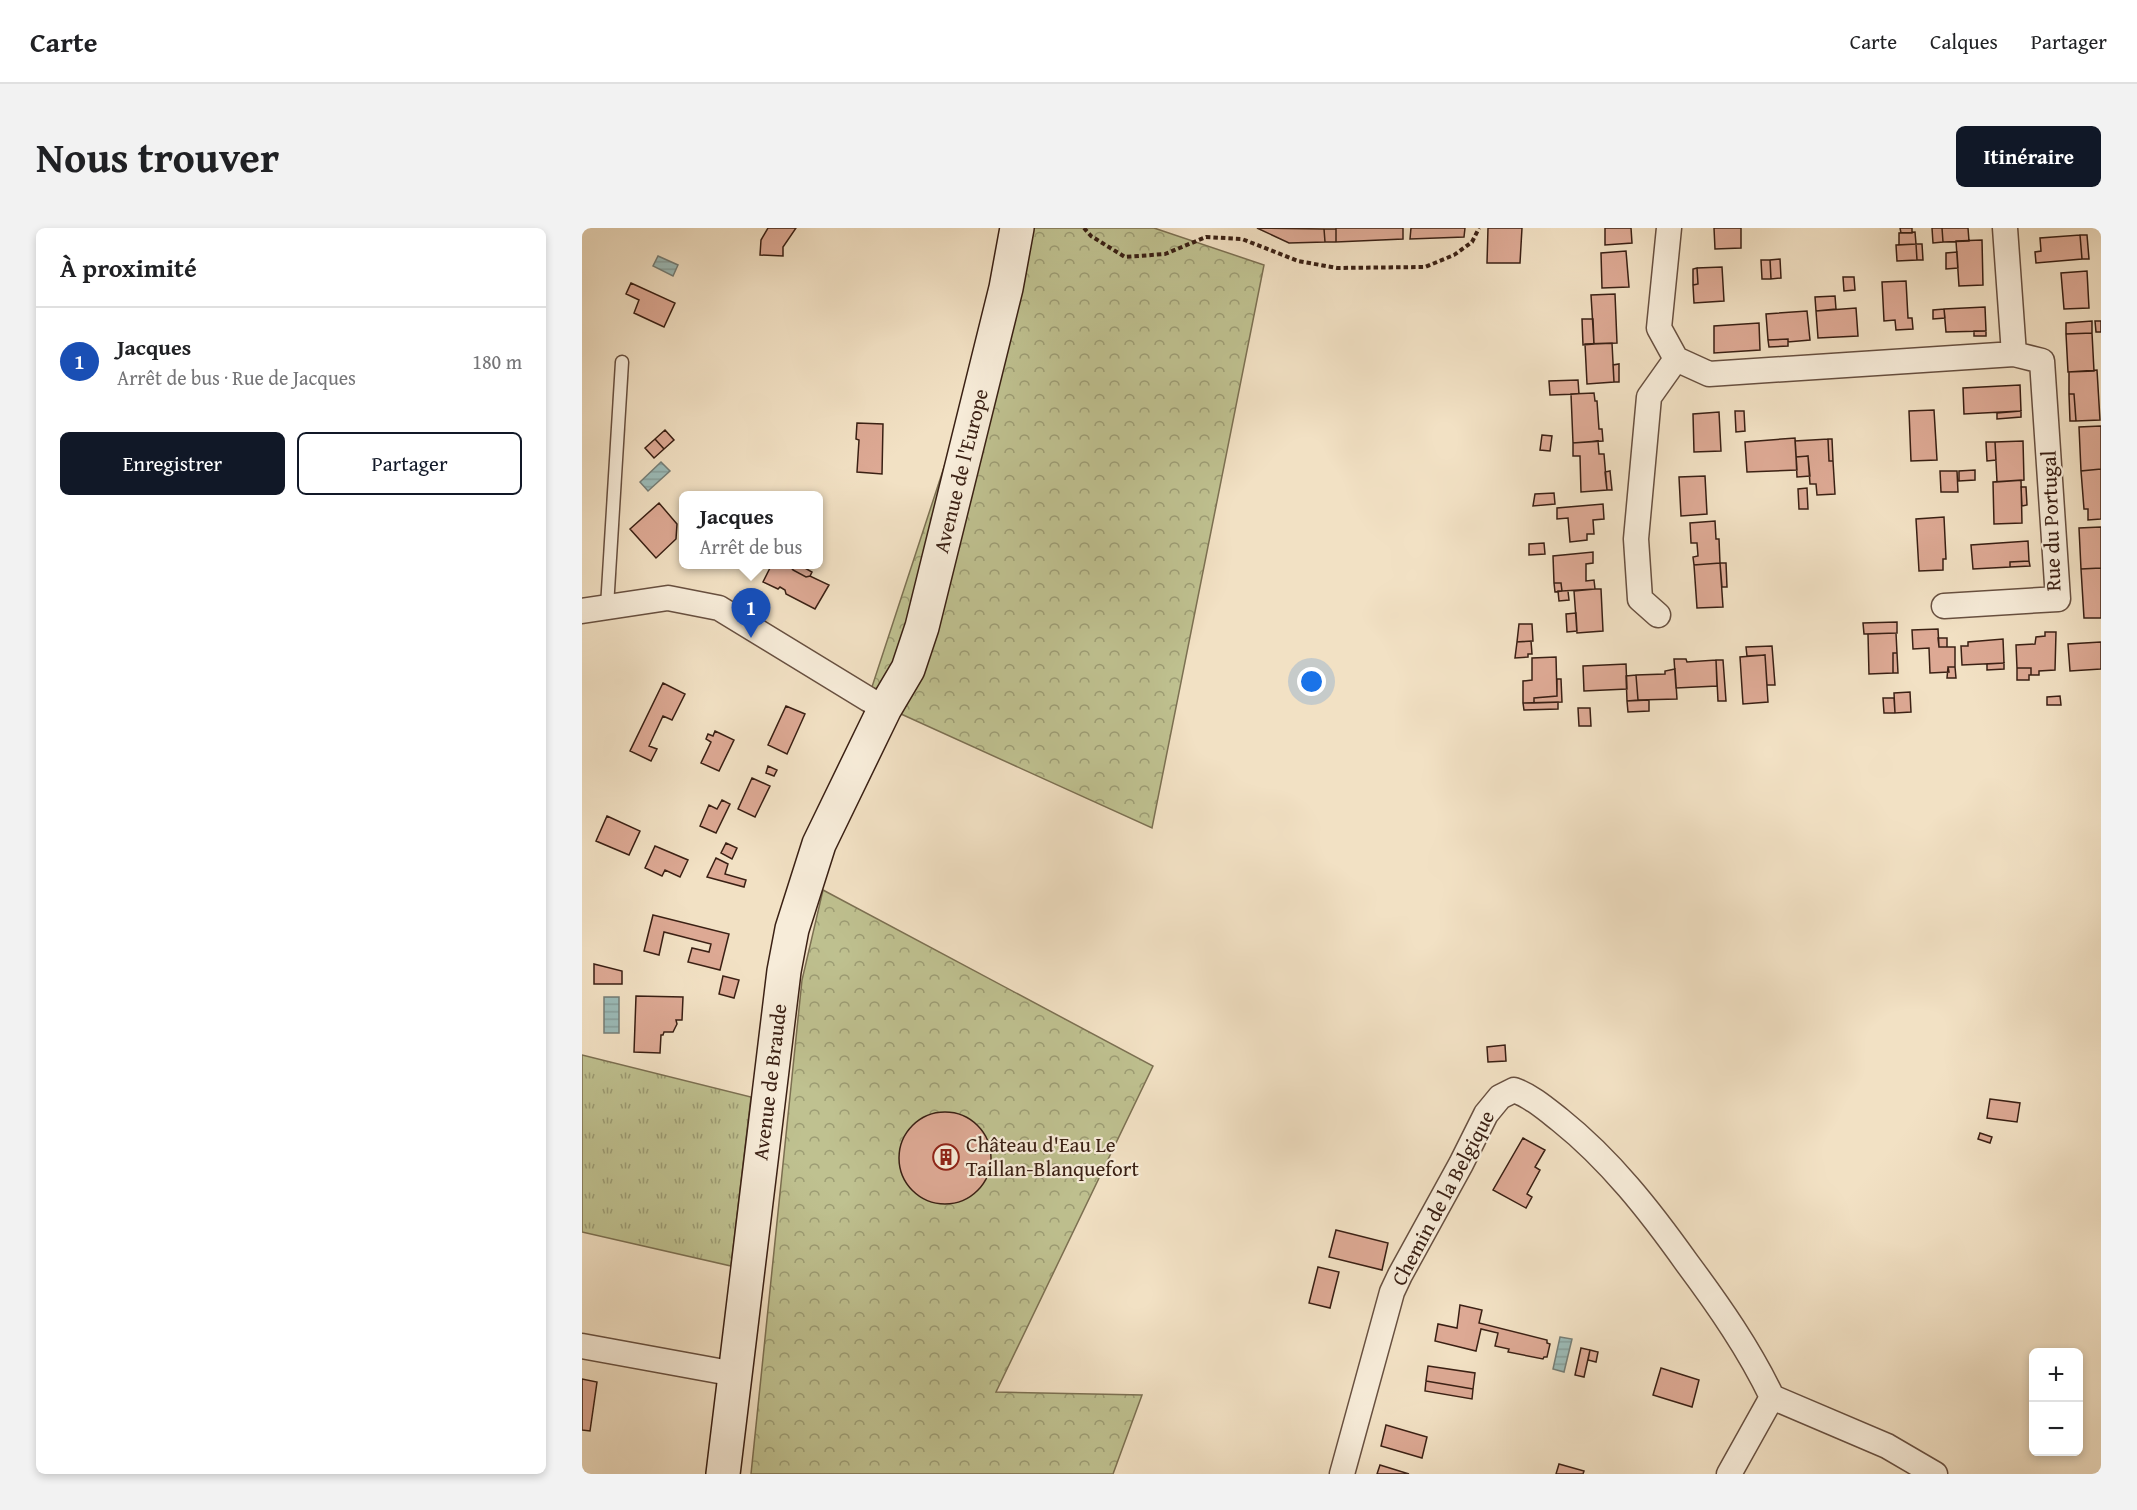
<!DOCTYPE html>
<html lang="fr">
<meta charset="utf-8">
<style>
:root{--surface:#fff;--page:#f2f2f2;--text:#202124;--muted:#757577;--line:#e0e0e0;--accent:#111827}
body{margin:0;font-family:"Gentium Book Plus",serif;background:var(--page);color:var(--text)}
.controls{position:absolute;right:18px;bottom:18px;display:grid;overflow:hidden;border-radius:9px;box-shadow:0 3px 9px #0003}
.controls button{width:54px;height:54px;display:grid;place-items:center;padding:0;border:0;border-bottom:2px solid var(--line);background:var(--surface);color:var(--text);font:30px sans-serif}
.you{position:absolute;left:730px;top:454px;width:21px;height:21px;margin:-15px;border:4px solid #fff;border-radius:50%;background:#1a73e8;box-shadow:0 0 0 9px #1a73e833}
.badge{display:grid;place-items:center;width:39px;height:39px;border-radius:50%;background:var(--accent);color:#fff;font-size:20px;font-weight:700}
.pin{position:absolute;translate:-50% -50px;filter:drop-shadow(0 2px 3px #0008)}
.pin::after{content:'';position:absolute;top:32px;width:21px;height:18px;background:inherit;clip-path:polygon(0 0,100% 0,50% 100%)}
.popup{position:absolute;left:97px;top:263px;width:144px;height:78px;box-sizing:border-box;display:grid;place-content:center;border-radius:9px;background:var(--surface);filter:drop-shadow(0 2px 4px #0005);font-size:20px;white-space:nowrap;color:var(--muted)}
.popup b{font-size:22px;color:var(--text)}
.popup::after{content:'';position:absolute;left:50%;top:100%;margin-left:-12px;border:12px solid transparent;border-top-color:var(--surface)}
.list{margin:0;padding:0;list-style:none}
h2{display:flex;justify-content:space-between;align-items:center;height:78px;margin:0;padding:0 24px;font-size:26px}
h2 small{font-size:20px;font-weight:400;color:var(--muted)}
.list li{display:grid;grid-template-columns:39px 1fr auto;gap:18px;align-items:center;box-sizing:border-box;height:108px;padding:0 24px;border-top:2px solid var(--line)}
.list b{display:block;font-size:22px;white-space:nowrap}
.list p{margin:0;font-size:20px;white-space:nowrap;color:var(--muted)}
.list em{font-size:20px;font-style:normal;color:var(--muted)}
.actions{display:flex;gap:12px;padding:18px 24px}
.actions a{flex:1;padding:14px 0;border:2px solid var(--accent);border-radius:9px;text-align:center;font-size:21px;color:var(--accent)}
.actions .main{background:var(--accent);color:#fff}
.map{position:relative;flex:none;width:1519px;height:1246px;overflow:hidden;border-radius:9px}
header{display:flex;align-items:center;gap:36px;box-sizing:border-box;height:84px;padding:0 30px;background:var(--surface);border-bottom:2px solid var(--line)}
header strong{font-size:28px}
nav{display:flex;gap:33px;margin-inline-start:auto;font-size:21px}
.intro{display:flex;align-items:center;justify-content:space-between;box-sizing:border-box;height:144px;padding:0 36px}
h1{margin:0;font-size:42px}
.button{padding:15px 27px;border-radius:9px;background:var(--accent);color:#fff;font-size:21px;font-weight:700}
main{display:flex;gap:36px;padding:0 36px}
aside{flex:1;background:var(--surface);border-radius:9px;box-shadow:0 3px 9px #0003}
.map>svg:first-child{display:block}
.grass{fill:url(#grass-tufts);stroke:#7c7052;stroke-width:1.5}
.forest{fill:url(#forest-crowns);stroke:#7c7052;stroke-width:1.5}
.water{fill:url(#water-rules);stroke:#757e77;stroke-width:1.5}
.building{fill:#dda994;stroke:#3a2014;stroke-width:1.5}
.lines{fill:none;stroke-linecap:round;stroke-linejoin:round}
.lane-casing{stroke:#685040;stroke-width:15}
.street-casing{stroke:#685040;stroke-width:27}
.secondary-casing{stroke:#3a2014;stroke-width:36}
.path{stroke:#3a2014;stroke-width:4;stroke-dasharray:4.5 3;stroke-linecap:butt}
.lane{stroke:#f7ecd9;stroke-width:12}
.street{stroke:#f7ecd9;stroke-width:24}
.secondary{stroke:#f7ecd9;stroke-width:33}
.labels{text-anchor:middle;stroke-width:4.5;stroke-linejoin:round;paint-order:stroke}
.street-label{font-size:21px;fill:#3a2014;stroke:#f7ecd9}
.poi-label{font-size:21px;fill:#3a2014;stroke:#f7ecd9;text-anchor:start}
</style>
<header>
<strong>Carte</strong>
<nav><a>Carte</a><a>Calques</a><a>Partager</a></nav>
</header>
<div class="intro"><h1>Nous trouver</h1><a class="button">Itinéraire</a></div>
<main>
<aside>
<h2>À proximité<small></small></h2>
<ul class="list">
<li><span class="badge" style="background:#1a4fb4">1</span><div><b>Jacques</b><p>Arrêt de bus · Rue de Jacques</p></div><em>180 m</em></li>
</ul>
<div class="actions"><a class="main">Enregistrer</a><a>Partager</a></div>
</aside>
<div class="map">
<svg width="1519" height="1246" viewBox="0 0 1519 1246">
<defs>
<pattern id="grass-tufts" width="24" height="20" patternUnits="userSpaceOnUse" patternTransform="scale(1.5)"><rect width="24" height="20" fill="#bfc190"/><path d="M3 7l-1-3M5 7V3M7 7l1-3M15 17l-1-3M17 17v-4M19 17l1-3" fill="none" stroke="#9c9c74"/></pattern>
<pattern id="forest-crowns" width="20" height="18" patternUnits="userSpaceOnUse" patternTransform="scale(1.5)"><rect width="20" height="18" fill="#bfc190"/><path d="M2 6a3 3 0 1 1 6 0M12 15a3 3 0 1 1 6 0" fill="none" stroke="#9c9c74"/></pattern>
<pattern id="water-rules" width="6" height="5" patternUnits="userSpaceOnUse" patternTransform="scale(1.5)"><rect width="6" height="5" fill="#9cbcb9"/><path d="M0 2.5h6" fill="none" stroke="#87a19e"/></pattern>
</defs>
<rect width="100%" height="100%" fill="#f2e1c4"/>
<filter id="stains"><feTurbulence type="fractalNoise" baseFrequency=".00333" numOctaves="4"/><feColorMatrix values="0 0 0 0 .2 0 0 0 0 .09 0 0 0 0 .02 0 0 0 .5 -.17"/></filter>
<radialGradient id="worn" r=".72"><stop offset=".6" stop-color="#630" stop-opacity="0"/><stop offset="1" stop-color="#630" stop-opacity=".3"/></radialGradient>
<path class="grass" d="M0,827L169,869L149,1038L0,1004Z"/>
<path class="forest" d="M419,0H572L682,37L570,600L286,471L386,166Z
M241,662L571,838L414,1164L560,1167L531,1246H169L220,752Z"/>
<path class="water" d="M76,28L96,37L91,48L71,38Z
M79,234L88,243L66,263L58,254Z
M22,769H37V805H22Z
M978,1109L990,1111L982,1144L971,1141Z"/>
<path class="building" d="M186,0H214L201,19V28L178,27L179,12Z
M675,0L742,1L743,14L707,15Z
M754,0H821V11L754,14Z
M829,0H883L882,9L828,11Z
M906,0H940L938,35H905Z
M1023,0H1049L1050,15L1023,17Z
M1132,0H1159V20L1133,21Z
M1318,0H1330V5H1319Z
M1350,0H1360L1361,14L1351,15Z
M1360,0H1386L1387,13L1361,14Z
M742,1H754V14H743Z
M1333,4L1334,16L1317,17V5Z
M1498,7L1500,31L1454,35L1453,24L1459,23L1458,10Z
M1498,7H1505L1507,31H1500Z
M1400,12L1401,57L1377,58L1374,13Z
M1334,16L1335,32L1315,33L1314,17Z
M1334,16H1340L1341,32H1335Z
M1044,23L1047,59L1020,60L1019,25Z
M1375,24L1376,40L1364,41V25Z
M1198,31L1199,50L1189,51L1188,32Z
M1179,32H1188L1189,51H1180Z
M1140,39L1142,73L1112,75L1111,57L1116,56L1115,40Z
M1115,40L1116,56L1111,57V41Z
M1505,43L1507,80L1482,81L1479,45Z
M1261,49H1272L1273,62L1262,63Z
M1324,53L1326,90H1330L1331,101L1314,102L1313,92L1302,93L1300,54Z
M49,55L93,75L82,99L52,85L57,72L44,66Z
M1033,66L1035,115L1012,116L1009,67Z
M1253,68L1254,81L1234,83L1233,69Z
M1403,79L1404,103L1364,104L1362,81Z
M1274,80L1276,108L1236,110L1234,83Z
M1362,81L1363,90L1351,91V82Z
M1225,83L1228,112L1206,114V111L1186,112L1184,86Z
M1000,91H1011L1012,116L1001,117Z
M1510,93V105L1484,106V95Z
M1513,93H1519V104H1514Z
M1177,95L1178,122L1132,125V98Z
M1392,103H1404V108H1392Z
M1510,105L1512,143L1486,144L1484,106Z
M1206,111V118L1187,119L1186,112Z
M1030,115L1032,154L1005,156L1003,116Z
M1037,136V154H1032L1031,137Z
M1515,142L1518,192L1494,193L1492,166H1487V144Z
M996,152L997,166L968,167L967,153Z
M1438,157L1439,183L1382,186L1381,160Z
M1012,165L1013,173H1015L1017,201H1020L1021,213L991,215L989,166Z
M1487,166H1492L1494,193H1488Z
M1352,182L1355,232L1329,233L1327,183Z
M1153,183H1162L1163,203L1154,204Z
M1439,183V189L1415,191V185Z
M1137,184L1139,223L1112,224L1111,186Z
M275,195L301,196L300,246L275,244L277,212L274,211Z
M1519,198V241L1499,243L1497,199Z
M83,202L92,212L82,221L73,211Z
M960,207L970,208L968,223L958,222Z
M1213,210L1215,242L1165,244L1163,214Z
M73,211L82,221L72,230L63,220Z
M1246,211H1250L1251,233H1247Z
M1246,211L1247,233H1251L1253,266L1235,267L1234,256H1228L1226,228L1214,229L1213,213Z
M1016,213L1017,226H1022L1025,262L999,264L998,228H991V215Z
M1441,213L1442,252L1415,254L1413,214Z
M1404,214H1413L1414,232L1405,233Z
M1226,228L1228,248L1215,249L1214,229Z
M1519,241V291L1506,292V281H1502L1499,243Z
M1393,242V252L1377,253V243Z
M1028,243L1030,262H1025L1023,244Z
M1358,243H1375L1376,264H1359Z
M1123,248L1125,286L1099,288L1097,249Z
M1439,252L1440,295L1412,296L1411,254Z
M1439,259H1444L1445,277L1440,278Z
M1225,260L1226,281H1217L1216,261Z
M972,265L973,276L951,278L953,266Z
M77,275L95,296L94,311L74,330L48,301Z
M1021,276L1022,291L1011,292L1012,306H1005V312L988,314L986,290L975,291V280Z
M1362,289L1364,331H1361V342L1337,343L1334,291Z
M1133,293L1134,311H1137L1138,335L1112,337L1111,329L1116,328L1115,315H1109L1108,295Z
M1519,299V340L1499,341L1497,300Z
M1446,313L1447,333L1428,334V339L1391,341L1389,317Z
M962,315L963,326L947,327V316Z
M1011,324V335L1004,336V353L1012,352L1013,361L980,363L979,355H972L971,328Z
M1447,333L1448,338L1428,339V334Z
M1138,335L1141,379L1115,380L1112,337Z
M1138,335H1144L1145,359H1140Z
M190,336H206L211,342L224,349L228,348L247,357L233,381L204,366L203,362L198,359L196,361L181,354Z
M210,336H216L230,344L228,348L224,349L211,342Z
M1519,340V390H1502L1499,341Z
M972,355H979L980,363L973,364Z
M1013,361H1019L1021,403L995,405L992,363Z
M976,363H986L987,372L977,373Z
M994,385L995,403L985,404L984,386Z
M1315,394V405L1282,406L1281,395Z
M937,396H950L951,413L935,414Z
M1356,401L1357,419H1373V439H1366L1367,444L1348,445L1347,420L1331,421L1330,402Z
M1463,404H1474L1473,442L1457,443V447H1449V440H1435L1434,417L1453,416L1454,409L1463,408Z
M1314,405L1315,425H1311V445L1287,446L1286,406Z
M1356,410H1365V419H1357Z
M1421,411L1422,435L1380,437L1379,418H1386V414Z
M949,413L950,426H946V429L933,430L935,414Z
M1519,414V441L1488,443L1486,416Z
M1190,418L1193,457H1185L1183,427L1165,428L1164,419Z
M1311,425H1315L1316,445H1311Z
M1183,427L1186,474L1161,476L1158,429Z
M974,429L975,468L952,470V475H941V453L950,452V430Z
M1092,431H1104L1105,434L1134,432L1135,458L1094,460Z
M1134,432H1141L1144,473H1136Z
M1422,435V441L1405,442V436Z
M1044,436L1045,461L1002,463L1001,438Z
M1366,439H1373L1374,450H1365Z
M1435,440H1449V447H1447V452H1435Z
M1093,441L1095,471L1056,472L1054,447L1083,446V443Z
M1054,447L1056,472L1045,473L1044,448Z
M975,451H979L980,474L952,475V470L975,468Z
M81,455L103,466L90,492L81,488L67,518L75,521L69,533L48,523Z
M1328,464L1329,484L1313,485L1312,465Z
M1478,468L1479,477H1465V469Z
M1301,470H1312L1313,485H1302Z
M1067,472V483L1046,484L1045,473Z
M976,474V481L942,482L941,475Z
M204,478L223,486L205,526L186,517Z
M996,480H1008L1009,498H997Z
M133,503L152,512L137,543L119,535L129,514L124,511L126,506L131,508Z
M186,538L195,542L192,548L184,545Z
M170,550L188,558L173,589L156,581Z
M140,572L148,576L134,605L118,598L127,577L135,581Z
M25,588L58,603L47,627L14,613Z
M144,615L155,620L150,631L139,625Z
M73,618L106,632L98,649L83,642L80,648L63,640Z
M134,630L146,636L143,646L164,652L162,659L125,649Z
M71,687L147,706L138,742L106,734L110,720L127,724L129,716L82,704L77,727L62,723Z
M12,736L40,743V756H12Z
M141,748L157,752L152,770L137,766Z
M54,768L101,769L100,792H94L95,796L91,804H82L81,807H79L78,825L52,824Z
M923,817L924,833L906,834L905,819Z
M1408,871L1438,875L1435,894L1405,890Z
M317 930a46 46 0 1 1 92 0a46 46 0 1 1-92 0Z
M1398,905L1410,909L1408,915L1396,911Z
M941,910L963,922L953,939L958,942L945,966L950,969L944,980L911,962Z
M754,1002L806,1015L800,1042L747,1029Z
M736,1039L757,1044L748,1080L727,1075Z
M878,1077L900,1082L897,1095L965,1112V1115L968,1116L965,1129H962L961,1131L926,1124L927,1121L913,1118L916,1105L899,1101L894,1123L853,1113L856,1096L875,1100Z
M999,1120L1008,1122L1002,1149L993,1147Z
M1008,1122L1016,1124L1014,1134L1006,1132Z
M846,1138L893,1145L891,1161L844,1153Z
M1079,1140L1117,1152L1110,1179L1071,1167Z
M0,1151L15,1154L8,1203L0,1202Z
M844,1153L891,1161L890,1171L843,1163Z
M804,1197L845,1209L840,1230L799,1218Z
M977,1236L1002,1243L1001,1246H974Z
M798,1237L827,1246H795Z"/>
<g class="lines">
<g class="lane-casing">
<path id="lane" d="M25,379L40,134"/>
</g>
<g class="street-casing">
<path id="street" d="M1087,0L1077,100L1094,131L1127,146L1432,126L1423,0
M1362,378L1476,371L1460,133L1432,126
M0,383L86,370L137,380L286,471L303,480
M1076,387L1058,371L1054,311L1067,169L1094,131
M0,1118L153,1146
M760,1246L810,1064L818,1047L879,936L904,886L918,869L932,862C949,868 964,881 978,892C1028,932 1068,983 1105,1035C1137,1078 1167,1121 1190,1169
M1147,1246L1190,1169L1305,1218L1353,1246"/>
</g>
<g class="secondary-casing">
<path id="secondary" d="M141,1246L202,743L210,701L237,616L303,480L326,441L340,399L424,60L435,0"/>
</g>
<path class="path" d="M502,0L509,8L543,29L583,26L624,9L660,11L716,33L755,40L843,39L872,27L890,14L897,0"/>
<use href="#lane" class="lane"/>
<use href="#street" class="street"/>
<use href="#secondary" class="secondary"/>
</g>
<defs>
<g id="building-ring" transform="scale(1.35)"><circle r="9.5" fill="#f7ecd9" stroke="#8f2418" stroke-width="1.5"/><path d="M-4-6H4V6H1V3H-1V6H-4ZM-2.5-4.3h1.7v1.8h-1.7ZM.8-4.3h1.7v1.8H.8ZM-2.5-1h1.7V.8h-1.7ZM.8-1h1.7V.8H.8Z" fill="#8f2418"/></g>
</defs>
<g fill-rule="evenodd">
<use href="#building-ring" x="364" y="929"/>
</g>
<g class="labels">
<g class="street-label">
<text transform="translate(379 243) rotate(-76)" y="7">Avenue de l'Europe</text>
<text transform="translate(1469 293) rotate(-92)" y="7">Rue du Portugal</text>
<text transform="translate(188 854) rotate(-83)" y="7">Avenue de Braude</text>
<text transform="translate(861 970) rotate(-62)" y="7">Chemin de la Belgique</text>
</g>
<g class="poi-label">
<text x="384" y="924">Château d'Eau Le<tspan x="384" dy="24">Taillan-Blanquefort</tspan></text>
</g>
</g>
<rect width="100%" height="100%" filter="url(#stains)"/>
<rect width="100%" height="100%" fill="url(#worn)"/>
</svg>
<div class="controls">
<button>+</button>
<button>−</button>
</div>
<div class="you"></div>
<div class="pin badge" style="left:169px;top:410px;background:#1a4fb4">1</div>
<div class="popup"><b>Jacques</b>Arrêt de bus</div>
</div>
</main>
